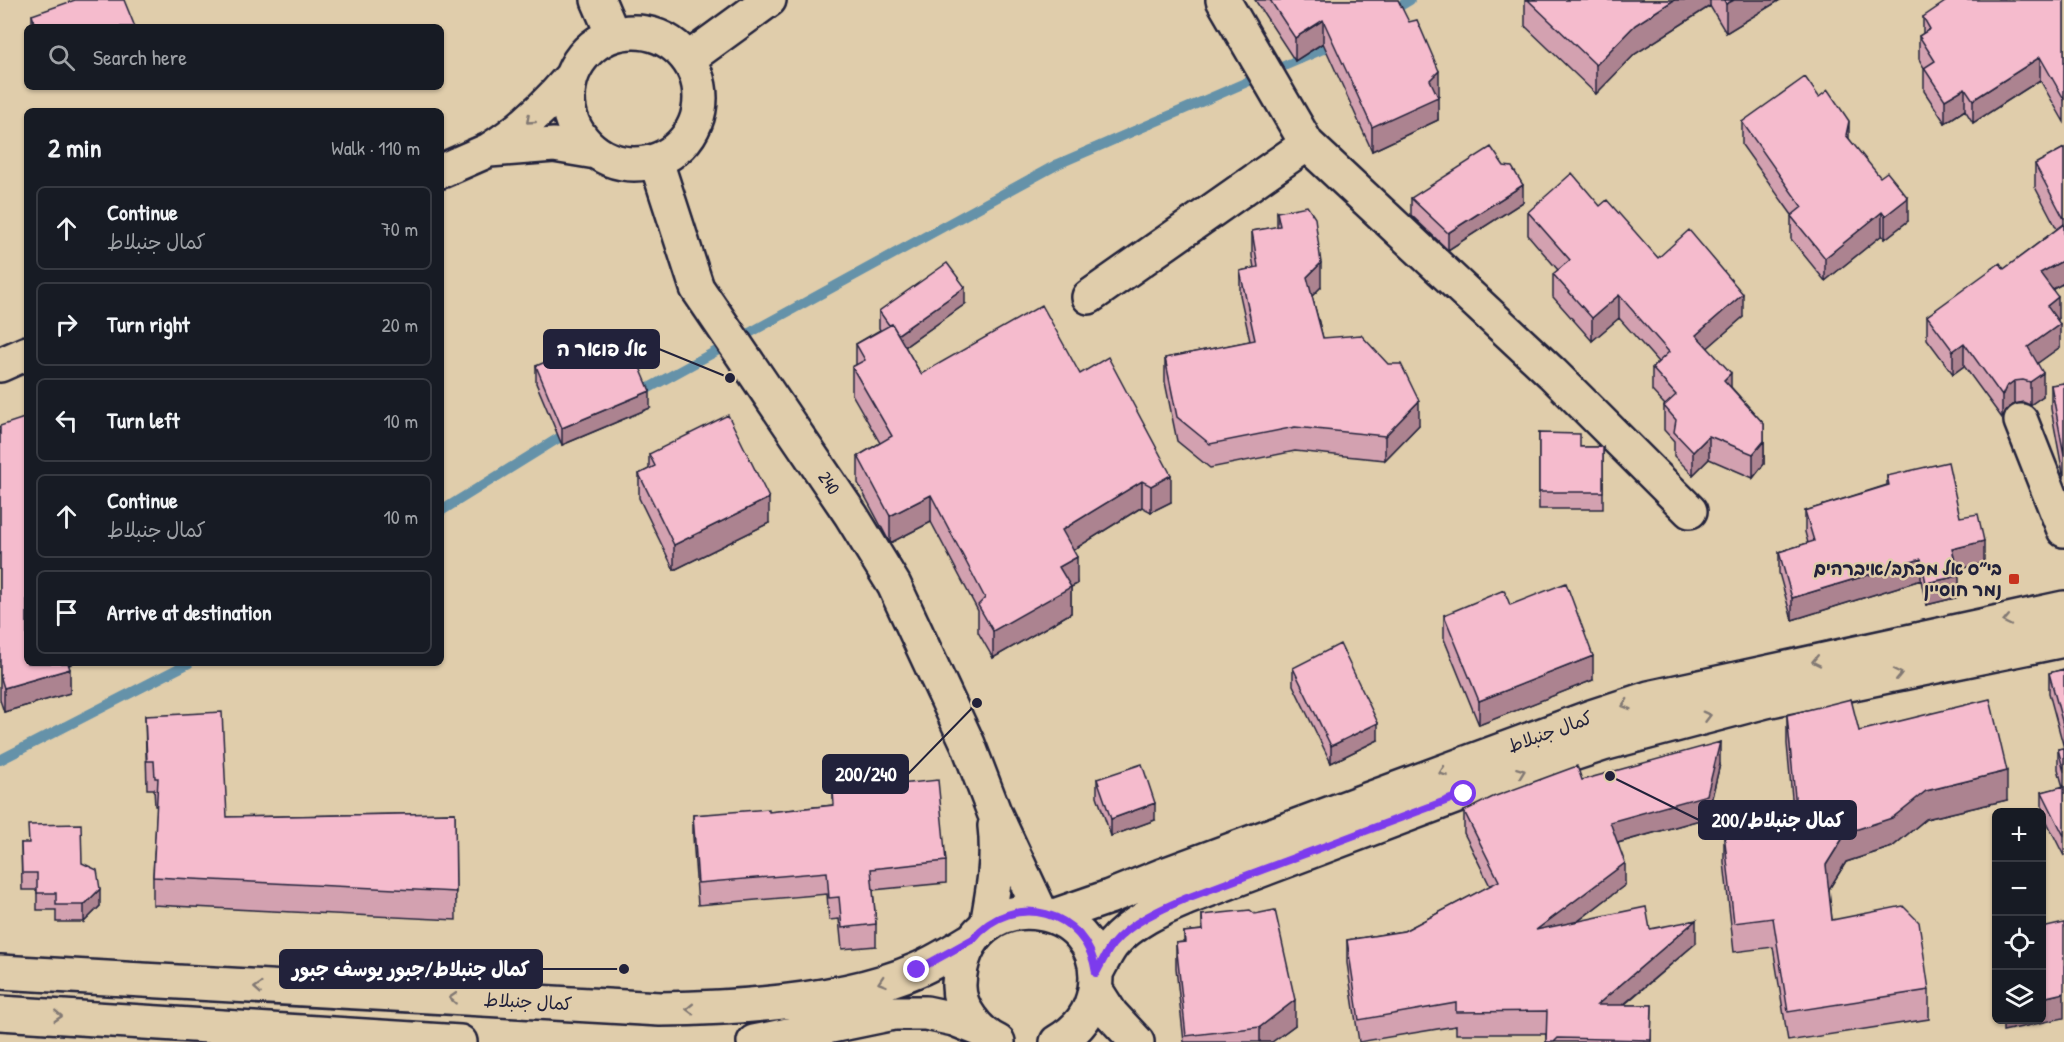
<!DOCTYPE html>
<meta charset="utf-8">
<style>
:root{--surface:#171b24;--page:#242831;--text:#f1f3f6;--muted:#9ea1a6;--line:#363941}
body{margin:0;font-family:"Patrick Hand","Playpen Sans Arabic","Playpen Sans Hebrew",sans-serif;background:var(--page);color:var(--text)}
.controls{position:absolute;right:18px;bottom:18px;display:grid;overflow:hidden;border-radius:9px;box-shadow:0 2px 4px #0004}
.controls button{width:54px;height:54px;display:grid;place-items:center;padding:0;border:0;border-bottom:2px solid var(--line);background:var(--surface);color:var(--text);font:30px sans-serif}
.stop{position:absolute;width:18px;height:18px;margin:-14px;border:4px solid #7c3aed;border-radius:50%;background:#fff}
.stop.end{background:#7c3aed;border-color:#fff;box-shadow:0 2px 6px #0008}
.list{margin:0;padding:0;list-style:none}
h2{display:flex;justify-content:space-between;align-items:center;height:78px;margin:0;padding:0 24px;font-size:26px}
h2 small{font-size:20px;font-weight:400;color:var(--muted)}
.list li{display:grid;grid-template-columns:39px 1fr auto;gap:18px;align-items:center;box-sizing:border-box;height:84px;margin:0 12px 12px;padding:0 12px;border:2px solid var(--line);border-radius:9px}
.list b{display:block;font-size:22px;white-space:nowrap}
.list p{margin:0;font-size:20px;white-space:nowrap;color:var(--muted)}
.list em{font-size:20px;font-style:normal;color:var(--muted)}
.icon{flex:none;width:33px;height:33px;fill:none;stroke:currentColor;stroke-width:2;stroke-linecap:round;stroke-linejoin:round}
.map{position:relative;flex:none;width:2064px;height:1042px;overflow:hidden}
.search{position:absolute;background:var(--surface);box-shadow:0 2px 4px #0004;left:24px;top:24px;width:420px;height:66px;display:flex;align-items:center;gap:15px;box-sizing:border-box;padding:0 21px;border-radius:9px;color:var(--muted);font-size:22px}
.panel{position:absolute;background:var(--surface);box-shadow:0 2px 4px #0004;left:24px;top:108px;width:420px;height:558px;border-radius:9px}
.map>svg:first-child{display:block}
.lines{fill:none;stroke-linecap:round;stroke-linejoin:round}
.stream{stroke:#6592a9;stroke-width:10}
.street-casing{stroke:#22223b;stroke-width:38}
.secondary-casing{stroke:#22223b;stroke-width:38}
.street{stroke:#e0cdab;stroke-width:33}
.secondary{stroke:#e0cdab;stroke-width:33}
.wall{fill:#d3a1b0;stroke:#22223b;stroke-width:1.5}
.shaded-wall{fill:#ac8390;stroke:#22223b;stroke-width:1.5}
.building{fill:#f5bbcd;stroke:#22223b;stroke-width:1.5}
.oneway{stroke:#817873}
.route{stroke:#7c3aed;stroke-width:8}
.poi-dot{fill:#c8321e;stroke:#e0cdab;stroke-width:2}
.labels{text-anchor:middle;stroke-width:5;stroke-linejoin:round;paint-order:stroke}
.street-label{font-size:18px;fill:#22223b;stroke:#e0cdab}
.poi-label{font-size:18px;font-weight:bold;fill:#22223b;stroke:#e0cdab;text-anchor:end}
.leader{fill:none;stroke:#22223b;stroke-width:2}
.callout-dot{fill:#22223b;stroke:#e0cdab;stroke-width:2}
.callout{fill:#22223b;stroke:#22223b;stroke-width:2}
.callout-label{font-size:20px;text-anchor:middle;font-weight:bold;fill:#fff}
</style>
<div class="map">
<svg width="2064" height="1042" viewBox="0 0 2064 1042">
<rect width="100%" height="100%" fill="#e0cdab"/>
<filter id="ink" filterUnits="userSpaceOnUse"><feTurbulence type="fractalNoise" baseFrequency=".0167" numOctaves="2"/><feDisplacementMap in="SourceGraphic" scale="12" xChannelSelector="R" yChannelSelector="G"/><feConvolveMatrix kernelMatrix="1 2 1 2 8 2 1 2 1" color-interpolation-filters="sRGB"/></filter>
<g filter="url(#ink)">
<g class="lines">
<path class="stream" d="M1390,12L1410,0
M636,395L1058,164L1337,43
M441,511L570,431
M0,760L189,663"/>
<g class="street-casing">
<path id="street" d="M598,0L613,35
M1223,0L1307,144L1552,373L1690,511
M568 98a66 66 0 1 1 132 0a66 66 0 1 1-132 0Z
M688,59L769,0
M570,78C546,106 521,130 489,150L554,145L596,152
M656,161L697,288L851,515L894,585L968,744L994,812L1041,913
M441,171L489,150
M1089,297L1307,144
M0,365L27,353
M2021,421L2064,530
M987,925C993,892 999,859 995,826"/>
</g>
<g class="secondary-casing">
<path id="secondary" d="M1054,916L1109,897L1161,876L1591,717L1649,698L2064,608
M0,972L660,1009C739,1008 843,1002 917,970C936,962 955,950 973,939
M1096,973C1101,964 1106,953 1112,945C1131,922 1161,909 1187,898L1542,764L1603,744L1766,701L2064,640
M1095,989L1111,1014L1137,1042
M0,1013L460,1042
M754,1042L894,1013H926L954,1019L979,1029
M998,1042C977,1032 958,1007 959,984C964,878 1109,898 1095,989C1091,1014 1078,1030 1057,1042"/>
</g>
<use href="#street" class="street"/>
<use href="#secondary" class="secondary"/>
</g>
<path class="wall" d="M1255,0H1398L1439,95L1437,96L1438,120L1372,151L1323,43L1295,61Z
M1525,0H1780L1726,33L1710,6L1635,54L1596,94L1525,26Z
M2064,0V122L2040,80L1973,123L1965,110L1945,123L1924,91V68L1919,59V36L1923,34V17Z
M32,15L135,27H32Z
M1742,122L1849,139L1908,221L1885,239L1882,235L1825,281L1791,239V216L1792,215L1742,145Z
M2064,148V283L2053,289L2058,320L2057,321L2060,347L2037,363L2043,396L2030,405L2023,402L2014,404L2006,410L2002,418L1964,366L1953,374L1927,339V316L2004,269L2057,229L2035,187V164Z
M1411,198L1523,202L1448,250L1411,215Z
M1600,206L1658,258L1743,317L1707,348L1731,387L1764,424V464L1753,478L1709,459L1693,475L1674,456V441L1664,430V406L1665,405L1652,391V368L1658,362L1619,318L1592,341L1553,297V274L1558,270L1528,235V212Z
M1277,212L1321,287L1312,296L1323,338L1419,425L1385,460L1295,451L1210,468L1177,441L1165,382V358L1250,341L1240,295V271L1254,268L1252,256V231L1277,227Z
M965,304L905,347L921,374H1080L1171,502L1151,512L1142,507L1073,550L1077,584L1071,587V613L993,658L978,632V611L931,522L890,543L858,483V456L880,443L852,394V367L856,365V344L880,330L879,328V311Z
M536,366L650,408L562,445L536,383Z
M2064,383V479L2051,409V385Z
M0,426L27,663H73L69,665L70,693L4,712L0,700Z
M1539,433L1580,447H1603V509H1539Z
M649,454L769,523L674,570L639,498V474L649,469Z
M1887,476L1960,517L1984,563L1957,569L1959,597L1926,605L1921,580L1792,620L1779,573V552L1808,543L1805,532V511L1887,485Z
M1510,605L1593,680L1479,725L1444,639V615Z
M1293,668L1378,740L1331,763L1293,685Z
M2064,669V856L2042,812V792L2063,787L2058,769V749L2064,748L2049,693V673Z
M1787,715L1859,731L2007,800L1926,819L1892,847L1846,862L1829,889L1832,920L1929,990V1019L1788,1041L1773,947L1734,952L1724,862V833L1743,840L1793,808L1787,744Z
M145,716L227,817L455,813L456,920L153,905V877L157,806H155L154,789H147Z
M1720,764L1707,818L1618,843L1625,885L1577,922L1650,929L1696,943L1624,1005H1652L1651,1042H1546V1034H1456V1026L1359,1042L1347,963V940L1404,931L1490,886L1464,833V811L1582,780Z
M1097,779L1155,820L1111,836L1097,796Z
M833,791L946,861V883L873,890L876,924V946L842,949L839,919L829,920L827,894L698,905L693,837V815L769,812L833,805Z
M21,843L82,863L100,906L84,922H56V910H37V890H22Z
M1202,915L1295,1025L1272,1042H1184L1176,968V943L1184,942V932L1202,930Z"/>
<path class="shaded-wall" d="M1674,0H1710V6L1635,54L1596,94V65L1635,25Z
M1734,0H1780L1726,33V4Z
M1323,20V43L1295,61V38Z
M2040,57V80L1973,123V100Z
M1439,71V95L1435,98L1438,97V120L1372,151V127Z
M1965,88V110L1945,123V100Z
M1849,121V144L1846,135Z
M1523,185V202L1448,250V233Z
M1908,198V221L1885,239V216Z
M1882,212V235L1825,281V258Z
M2064,260V283L2040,296V273Z
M1321,263V287L1307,301V277Z
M965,287V304L896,353V336Z
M1743,294V317L1696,358V335Z
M1619,295V318L1592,341V318Z
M2058,297V320L2047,329V306Z
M2060,324V347L2028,370V347Z
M1964,343V366L1953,374V351Z
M1731,373V397L1724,380Z
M2043,373V396L2030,405V382Z
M2014,381V404L2006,410L2002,418V396L2006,387Z
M650,391V408L562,445V428Z
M1419,401V425L1385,460V436Z
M1709,436V459L1693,475V452Z
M1764,441V464L1753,478V454Z
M1171,475V502L1151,512V486Z
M1142,481V507L1062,557V530Z
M931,495V522L890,543V516Z
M769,498V523L674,570V545Z
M1984,541V563L1952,571V549Z
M1077,557V584L1071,587V613L993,658V631L1059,567Z
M1921,559V580L1792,620V598Z
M1959,576V597L1926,605V583Z
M1593,656V680L1479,725V701Z
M70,669V693L4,712V688Z
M1378,723V740L1331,763V746Z
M1720,742V764L1707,818L1610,845V822Z
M2007,771V800L1926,819L1892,847L1846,862L1826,894V865L1846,833L1926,791Z
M1155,803V820L1111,836V819Z
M1625,863V885L1536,953V930Z
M100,889V906L84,922V905Z
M1696,920V943L1597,1027V1005Z
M2064,993V1018L2003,1031V1020H2042V998Z
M1295,1000V1025L1272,1042H1260V1027Z"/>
<path class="building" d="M75,0H124L135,27H36L32,15Z
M1270,0H1398L1409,22L1417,20L1439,71L1430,80L1438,97L1372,127L1323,20L1295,38Z
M1528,0H1674L1635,25L1596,65Z
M1724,0H1734L1726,4Z
M1948,0H2064V99L2040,57L1973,100L1965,88L1945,100L1924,68L1935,61L1919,36L1930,29L1923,17Z
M1805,77L1819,97L1828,90L1849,121L1846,135L1880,177L1887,172L1908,198L1885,216L1882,212L1825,258L1791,216L1802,207L1742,122Z
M1491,147L1504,166L1512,167L1523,185L1448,233L1411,198Z
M2064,148V219L2035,164Z
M1572,173L1600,206L1607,200L1658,258L1689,230L1743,294L1696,335L1731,373L1724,380L1764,424V441L1753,454L1709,436L1693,452L1674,432L1676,420L1664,406L1676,395L1652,368L1669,352L1619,295L1592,318L1553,274L1570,260L1528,212Z
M1307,206L1315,218L1321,263L1307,277L1323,338L1361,335L1388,364H1401L1419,401L1385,436L1295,427L1210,444L1177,417L1165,358L1255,340L1240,271L1258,267L1252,231L1280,226L1277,212Z
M2064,224V260L2040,273L2058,297L2047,306L2060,324L2028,347L2043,373L2030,382L2023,380L2014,381L2006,387L2002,396L1964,343L1953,351L1927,316L2000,263L2004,269Z
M947,263L965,287L898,334L892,324L889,325L879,311Z
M1042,305L1080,374L1108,357L1171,475L1151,486L1142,481L1062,530L1077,557L1059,567L1071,587L993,631L978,605L985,598L931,495L890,516L858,456L892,436L852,367L865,360L856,344L892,324L921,374Z
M600,339L609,362L633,351L650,391L562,428L536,366Z
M2064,383V455L2051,385Z
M728,415L769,498L674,545L639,474L655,466L649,454Z
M27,417V520L25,521L27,524V663H68L70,669L4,688L0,675V426Z
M1539,433L1580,434V447H1603V492H1539Z
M1948,462L1960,517L1978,514L1984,541L1952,549L1959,576L1926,583L1921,559L1792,598L1779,552L1814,541L1805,511L1889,485L1887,476Z
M1566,583L1593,656L1479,701L1444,615L1504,590L1510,605Z
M1340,644L1378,723L1331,746L1293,668Z
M2064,669V728L2049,673Z
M1851,699L1859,731L1990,699L2007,771L1926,791L1892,818L1846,833L1826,865L1832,920L1903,906L1919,922L1929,990L1788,1012L1773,918L1734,923L1724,833L1740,829L1743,840L1748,813L1796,807L1787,715Z
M222,712L227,817L455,813L456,892L153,877L158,778H155L154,761H147L145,716Z
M1720,742L1707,795L1610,822L1625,863L1536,930L1646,907L1650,929L1696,920L1597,1005H1652L1651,1040L1558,1038L1554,1042H1546L1547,1011L1456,1012V1003L1359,1020L1347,940L1404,931L1499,881L1464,811L1493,797L1577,766L1582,780Z
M2064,748V772L2058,749Z
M1142,764L1155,803L1111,819L1097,779Z
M938,780L946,861L871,869L876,924L842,928L839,897L829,898L827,872L698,883L693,815L769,809V812L834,805L833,791Z
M2064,786V836L2042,792Z
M81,824L82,863L97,870L100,889L84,905H56V893H37V873H22L21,843H29L28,825Z
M1250,910L1255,914L1275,910L1295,1000L1260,1027L1186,1036L1176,943L1185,942L1184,932L1203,930L1202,915Z
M2064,923V993L2042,998V928Z"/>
<defs><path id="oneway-chevron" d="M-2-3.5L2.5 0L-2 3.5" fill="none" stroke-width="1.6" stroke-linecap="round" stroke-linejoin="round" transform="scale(1.5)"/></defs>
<g class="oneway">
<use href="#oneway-chevron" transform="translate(530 120) rotate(139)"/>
<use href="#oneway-chevron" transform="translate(2007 621) rotate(168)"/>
<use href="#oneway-chevron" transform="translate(1816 661) rotate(168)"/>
<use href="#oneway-chevron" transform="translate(1898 674) rotate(-12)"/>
<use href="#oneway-chevron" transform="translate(1626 705) rotate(162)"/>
<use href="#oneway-chevron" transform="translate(1707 716) rotate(-15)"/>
<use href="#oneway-chevron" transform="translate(1443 772) rotate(160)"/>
<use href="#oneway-chevron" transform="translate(1521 772) rotate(-21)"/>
<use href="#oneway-chevron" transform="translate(882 982) rotate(162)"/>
<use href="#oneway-chevron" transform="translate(258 988) rotate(-176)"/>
<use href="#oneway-chevron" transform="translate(453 998) rotate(-177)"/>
<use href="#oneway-chevron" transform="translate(690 1009) rotate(179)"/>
<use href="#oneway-chevron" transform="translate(58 1016) rotate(3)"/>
</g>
</g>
<g class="lines" filter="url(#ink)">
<path class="route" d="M917,970L973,939C1012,890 1088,910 1096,973C1101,964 1106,953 1112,945C1131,922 1161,909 1187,898L1464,794"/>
</g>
<rect class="poi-dot" x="2008" y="573" width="12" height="12" rx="3"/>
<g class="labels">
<g class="street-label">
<text transform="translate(829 483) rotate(56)" y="6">240</text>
<text transform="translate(1550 732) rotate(-20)" y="6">كمال جنبلاط</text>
<text transform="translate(528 1002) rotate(3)" y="6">كمال جنبلاط</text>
</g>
<g class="poi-label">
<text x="2002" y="575">בי״ס אל מכתב/איברהים<tspan x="2002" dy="21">נמר חוסיין</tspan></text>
</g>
</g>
<path class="leader" d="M730 378L659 349M977 703L908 774M1610 776L1699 820M624 969L542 969"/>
<g class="callout-dot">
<circle cx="730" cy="378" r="6"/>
<circle cx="977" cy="703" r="6"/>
<circle cx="1610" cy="776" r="6"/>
<circle cx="624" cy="969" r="6"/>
</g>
<g class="callout">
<rect x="544" y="330" width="115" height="38" rx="6"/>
<rect x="823" y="755" width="85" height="38" rx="6"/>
<rect x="1699" y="801" width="157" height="38" rx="6"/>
<rect x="280" y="950" width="262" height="38" rx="6"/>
</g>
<g class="callout-label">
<text x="602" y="356">אל פואר ה</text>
<text x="866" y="781">200/240</text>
<text x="1778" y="827">200/كمال جنبلاط</text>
<text x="411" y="976">كمال جنبلاط/جبور يوسف جبور</text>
</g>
</svg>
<div class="controls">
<button>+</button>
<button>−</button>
<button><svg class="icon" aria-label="locate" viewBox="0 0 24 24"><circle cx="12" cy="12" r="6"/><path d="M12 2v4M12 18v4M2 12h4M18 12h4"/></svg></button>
<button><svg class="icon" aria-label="layers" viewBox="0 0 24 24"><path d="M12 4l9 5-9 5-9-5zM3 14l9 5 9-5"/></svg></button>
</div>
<div class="stop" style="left:1464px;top:794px"></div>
<div class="stop end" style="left:917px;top:970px"></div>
<div class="search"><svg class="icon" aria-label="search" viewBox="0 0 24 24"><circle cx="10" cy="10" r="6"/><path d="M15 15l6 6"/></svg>Search here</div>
<section class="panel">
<h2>2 min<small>Walk · 110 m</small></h2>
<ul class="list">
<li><svg class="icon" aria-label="ahead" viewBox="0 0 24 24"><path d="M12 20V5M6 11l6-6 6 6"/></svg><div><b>Continue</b><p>كمال جنبلاط</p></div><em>70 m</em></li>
<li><svg class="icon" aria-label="right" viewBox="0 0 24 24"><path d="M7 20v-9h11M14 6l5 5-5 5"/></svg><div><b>Turn right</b></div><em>20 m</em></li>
<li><svg class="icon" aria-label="left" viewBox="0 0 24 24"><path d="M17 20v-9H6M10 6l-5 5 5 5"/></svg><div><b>Turn left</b></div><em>10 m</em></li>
<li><svg class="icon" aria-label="ahead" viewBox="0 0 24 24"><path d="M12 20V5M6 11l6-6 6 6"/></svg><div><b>Continue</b><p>كمال جنبلاط</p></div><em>10 m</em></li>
<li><svg class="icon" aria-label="arrive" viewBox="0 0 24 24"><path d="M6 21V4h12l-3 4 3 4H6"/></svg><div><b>Arrive at destination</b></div></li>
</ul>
</section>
</div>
